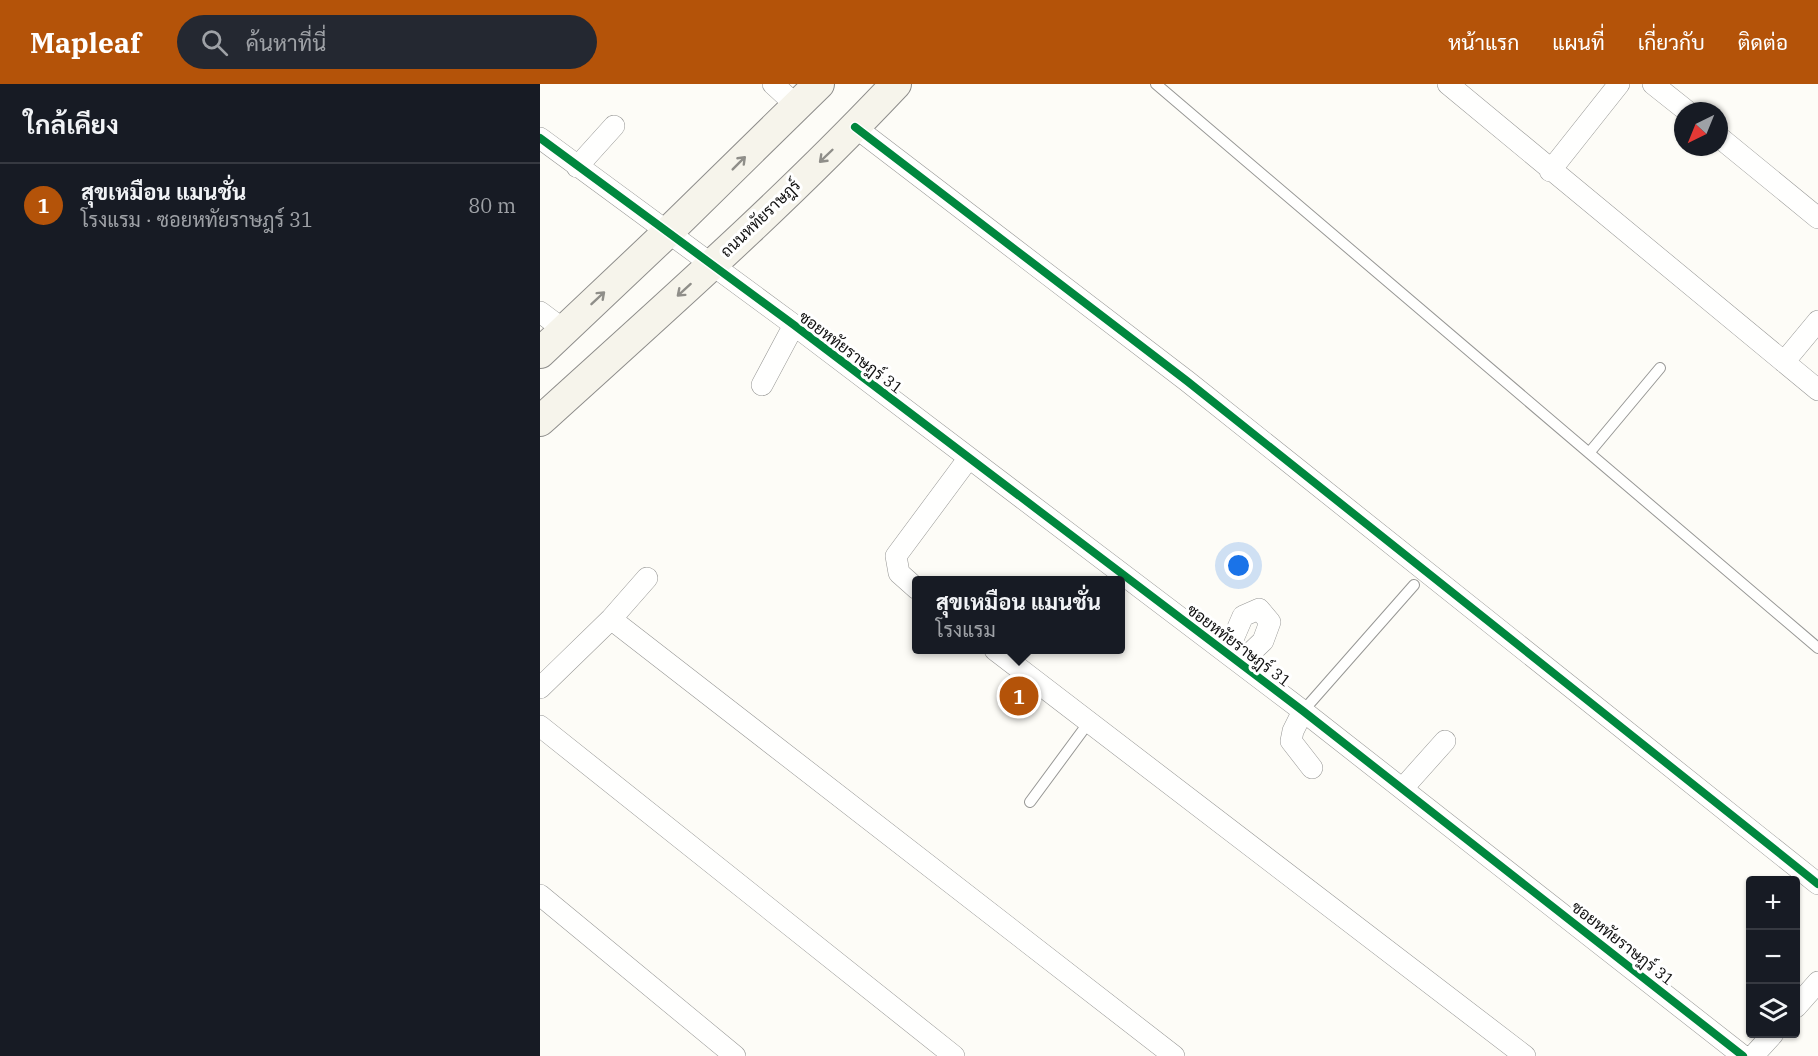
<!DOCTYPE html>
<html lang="th">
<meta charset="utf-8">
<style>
:root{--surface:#171b24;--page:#242831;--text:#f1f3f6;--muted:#9ea1a6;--line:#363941;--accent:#b45309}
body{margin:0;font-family:"IBM Plex Serif",Sarabun,serif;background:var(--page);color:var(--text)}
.controls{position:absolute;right:18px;bottom:18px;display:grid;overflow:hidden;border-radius:6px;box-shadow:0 2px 4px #0004}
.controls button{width:54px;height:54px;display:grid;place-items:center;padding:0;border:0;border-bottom:2px solid var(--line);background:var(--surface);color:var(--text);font:30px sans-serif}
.compass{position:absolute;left:1134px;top:18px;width:54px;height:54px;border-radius:50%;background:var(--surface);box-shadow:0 2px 4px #0004;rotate:223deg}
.you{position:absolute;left:699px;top:482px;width:21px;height:21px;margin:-15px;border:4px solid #fff;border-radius:50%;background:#1a73e8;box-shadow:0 0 0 9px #1a73e833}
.badge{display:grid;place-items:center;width:39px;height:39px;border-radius:50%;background:var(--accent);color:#fff;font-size:20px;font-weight:700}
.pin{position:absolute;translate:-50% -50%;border:3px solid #fff;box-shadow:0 2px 6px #0006}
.popup{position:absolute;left:372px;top:492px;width:213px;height:78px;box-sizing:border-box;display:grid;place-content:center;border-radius:6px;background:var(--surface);filter:drop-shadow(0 2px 4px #0005);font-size:20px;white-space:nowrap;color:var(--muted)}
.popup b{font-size:22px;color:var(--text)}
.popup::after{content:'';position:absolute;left:50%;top:100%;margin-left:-12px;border:12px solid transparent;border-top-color:var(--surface)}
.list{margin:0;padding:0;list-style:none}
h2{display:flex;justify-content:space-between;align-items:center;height:78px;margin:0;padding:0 24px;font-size:26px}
h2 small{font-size:20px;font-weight:400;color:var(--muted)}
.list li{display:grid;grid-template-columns:39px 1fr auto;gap:18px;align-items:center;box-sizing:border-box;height:84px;padding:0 24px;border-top:2px solid var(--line)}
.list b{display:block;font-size:22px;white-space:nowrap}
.list p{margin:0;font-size:20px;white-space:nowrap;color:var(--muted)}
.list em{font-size:20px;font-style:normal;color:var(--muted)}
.icon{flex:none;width:33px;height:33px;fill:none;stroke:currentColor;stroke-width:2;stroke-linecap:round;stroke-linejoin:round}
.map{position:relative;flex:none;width:1278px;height:972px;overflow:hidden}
header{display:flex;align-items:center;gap:36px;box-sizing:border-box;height:84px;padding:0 30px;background:var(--accent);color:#fff}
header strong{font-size:28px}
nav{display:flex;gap:33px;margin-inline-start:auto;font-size:21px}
.search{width:420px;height:54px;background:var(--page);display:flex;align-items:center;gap:15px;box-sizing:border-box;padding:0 21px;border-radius:33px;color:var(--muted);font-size:22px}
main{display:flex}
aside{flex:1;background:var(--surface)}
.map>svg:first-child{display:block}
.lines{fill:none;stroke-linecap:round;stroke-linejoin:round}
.lane-casing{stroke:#979795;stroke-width:12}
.street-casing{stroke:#979795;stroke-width:22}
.secondary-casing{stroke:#8e8d8b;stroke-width:32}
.lane{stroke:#fffffe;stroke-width:10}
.street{stroke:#fffffe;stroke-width:21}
.secondary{stroke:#f6f4eb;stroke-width:30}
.cycleway-casing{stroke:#fff;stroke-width:11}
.cycleway{stroke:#00873e;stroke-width:8}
.oneway{stroke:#8f8e89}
.labels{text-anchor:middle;stroke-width:6;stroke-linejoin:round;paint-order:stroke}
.street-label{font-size:16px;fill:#111;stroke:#fff}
</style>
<header>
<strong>Mapleaf</strong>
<div class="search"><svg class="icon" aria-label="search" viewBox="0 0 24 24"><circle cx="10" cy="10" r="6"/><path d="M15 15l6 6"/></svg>ค้นหาที่นี่</div>
<nav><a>หน้าแรก</a><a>แผนที่</a><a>เกี่ยวกับ</a><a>ติดต่อ</a></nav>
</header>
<main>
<aside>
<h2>ใกล้เคียง<small></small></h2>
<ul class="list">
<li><span class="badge">1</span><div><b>สุขเหมือน แมนชั่น</b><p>โรงแรม · ซอยหทัยราษฎร์ 31</p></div><em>80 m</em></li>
</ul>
</aside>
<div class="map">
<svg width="1278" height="972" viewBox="0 0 1278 972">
<rect width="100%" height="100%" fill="#fdfcf7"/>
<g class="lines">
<g class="lane-casing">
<path id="lane" d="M616,0L1278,564
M1049,369L1120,284
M763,627L874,501
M490,718L549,638"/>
</g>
<g class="street-casing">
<path id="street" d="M233,0L257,22
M908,0L1278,306
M1113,0L1147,27
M315,43L647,297L1278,800
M1179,53L1278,134
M0,54L254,241L763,627L1203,972
M37,83L74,42
M1010,87L1079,0
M0,228L24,246
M1244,278L1278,237
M222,301L254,241
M377,505L359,489L356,472L428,375
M71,535L634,972
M455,566L985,972
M687,569L703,532L719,525L730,538L723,557L700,579
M0,604L71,535L107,494
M763,627L753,647L751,657L772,684
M0,642L414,972
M863,704L905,657
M0,811L195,972
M1256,923L1278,898
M1213,972L1233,950"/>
</g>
<g class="secondary-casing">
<path id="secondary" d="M0,269L128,148L279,0
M0,337C121,227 244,119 356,0"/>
</g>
<use href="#lane" class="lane"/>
<use href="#street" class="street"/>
<use href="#secondary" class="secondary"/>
<g class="cycleway-casing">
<path id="cycleway" d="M315,43L647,297L1278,800
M0,54L254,241L763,627L1203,972"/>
</g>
<use href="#cycleway" class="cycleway"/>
</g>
<defs><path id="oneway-shaft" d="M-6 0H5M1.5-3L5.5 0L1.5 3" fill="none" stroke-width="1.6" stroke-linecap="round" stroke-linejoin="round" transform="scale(1.5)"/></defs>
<g class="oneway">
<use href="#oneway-shaft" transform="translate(286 72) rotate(136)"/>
<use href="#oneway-shaft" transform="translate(199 79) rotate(-45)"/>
<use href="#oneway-shaft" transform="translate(144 206) rotate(138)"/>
<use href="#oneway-shaft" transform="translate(58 214) rotate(-43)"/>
</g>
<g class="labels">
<g class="street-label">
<text transform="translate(220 134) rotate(-44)" y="6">ถนนหทัยราษฎร์</text>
<text transform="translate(311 268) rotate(37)" y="6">ซอยหทัยราษฎร์ 31</text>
<text transform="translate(699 561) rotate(37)" y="6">ซอยหทัยราษฎร์ 31</text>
<text transform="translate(1083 859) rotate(38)" y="6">ซอยหทัยราษฎร์ 31</text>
</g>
</g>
</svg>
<div class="controls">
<button>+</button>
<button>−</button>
<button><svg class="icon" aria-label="layers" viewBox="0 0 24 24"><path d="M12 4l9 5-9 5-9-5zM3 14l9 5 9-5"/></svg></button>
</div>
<svg class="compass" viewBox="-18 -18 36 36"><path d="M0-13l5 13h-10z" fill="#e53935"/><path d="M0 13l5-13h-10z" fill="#9ea1a6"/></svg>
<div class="you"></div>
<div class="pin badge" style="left:479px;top:612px">1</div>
<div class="popup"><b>สุขเหมือน แมนชั่น</b>โรงแรม</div>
</div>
</main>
